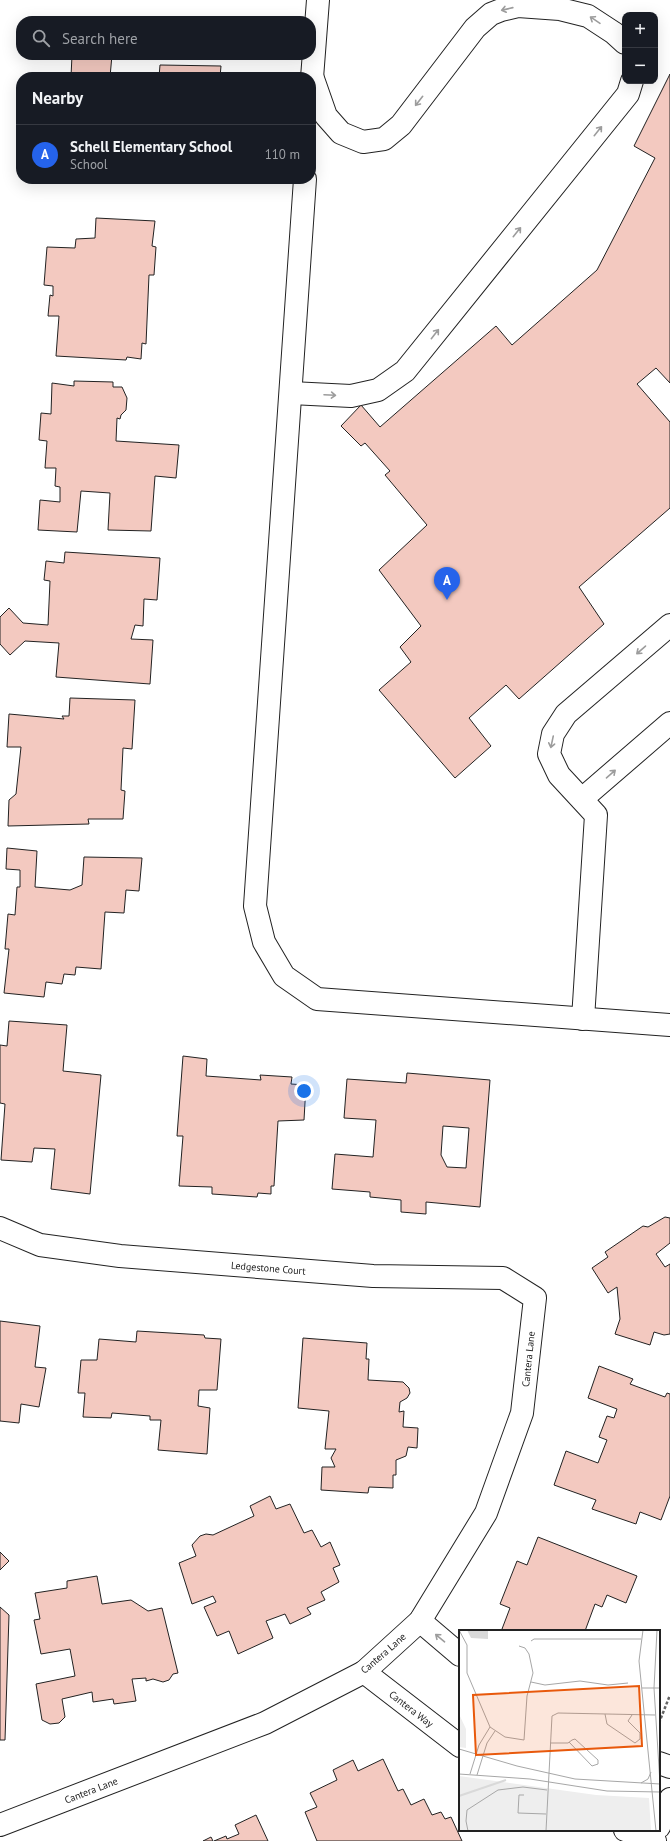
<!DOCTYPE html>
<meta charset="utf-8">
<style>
:root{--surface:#171b24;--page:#20242c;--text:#f1f3f6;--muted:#9ea1a6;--line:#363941;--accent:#2563eb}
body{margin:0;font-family:"PT Sans",sans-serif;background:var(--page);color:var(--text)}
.controls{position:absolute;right:12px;top:12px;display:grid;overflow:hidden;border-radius:8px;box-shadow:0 4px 16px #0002}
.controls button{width:36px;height:36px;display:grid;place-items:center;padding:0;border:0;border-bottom:1px solid var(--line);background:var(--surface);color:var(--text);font:20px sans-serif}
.you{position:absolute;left:304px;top:1091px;width:14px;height:14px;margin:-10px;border:3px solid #fff;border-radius:50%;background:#1a73e8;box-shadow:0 0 0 6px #1a73e833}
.badge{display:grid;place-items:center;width:26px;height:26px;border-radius:50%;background:var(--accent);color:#fff;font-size:13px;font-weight:700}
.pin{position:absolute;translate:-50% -33px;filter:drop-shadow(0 1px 2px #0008)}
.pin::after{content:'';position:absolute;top:21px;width:14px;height:12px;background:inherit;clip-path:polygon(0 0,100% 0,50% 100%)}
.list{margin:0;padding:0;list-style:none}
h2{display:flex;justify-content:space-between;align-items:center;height:52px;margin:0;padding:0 16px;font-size:17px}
h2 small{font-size:13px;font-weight:400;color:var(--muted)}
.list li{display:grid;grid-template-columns:26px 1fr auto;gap:12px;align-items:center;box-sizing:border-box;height:60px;padding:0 16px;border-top:1px solid var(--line)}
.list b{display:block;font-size:15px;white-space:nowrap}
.list p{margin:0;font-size:13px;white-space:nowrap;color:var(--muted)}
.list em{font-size:13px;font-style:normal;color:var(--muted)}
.icon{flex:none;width:22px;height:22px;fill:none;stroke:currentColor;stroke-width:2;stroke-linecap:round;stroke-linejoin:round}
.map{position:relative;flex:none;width:670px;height:1841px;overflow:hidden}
.search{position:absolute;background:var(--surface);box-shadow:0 4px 16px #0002;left:16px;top:16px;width:300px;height:44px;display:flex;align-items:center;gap:10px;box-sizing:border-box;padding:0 14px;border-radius:16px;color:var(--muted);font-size:15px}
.panel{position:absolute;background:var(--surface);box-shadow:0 4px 16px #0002;left:16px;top:72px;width:300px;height:112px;border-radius:16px}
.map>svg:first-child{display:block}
.building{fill:#f3c9c0;stroke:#222;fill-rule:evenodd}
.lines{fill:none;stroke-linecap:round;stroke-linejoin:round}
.minor-casing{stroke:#222;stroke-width:24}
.major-casing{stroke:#222;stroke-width:24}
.path{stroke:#646464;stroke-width:2.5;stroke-dasharray:3 2;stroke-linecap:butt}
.minor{stroke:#fff;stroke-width:22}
.major{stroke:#fff;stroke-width:22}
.oneway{stroke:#9c9c9c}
.labels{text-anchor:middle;stroke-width:3;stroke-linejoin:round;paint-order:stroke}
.street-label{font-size:10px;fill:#222;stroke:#fff}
.inset-river{fill:none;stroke:#d9d9d9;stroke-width:2}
.inset-road{fill:none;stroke:#a7a7a7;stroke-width:1}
.view{fill:#e8590c;fill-opacity:0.15;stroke:#e8590c;stroke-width:2}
.inset-edge{fill:none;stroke:#222;stroke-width:2}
</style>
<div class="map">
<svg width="670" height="1841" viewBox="0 0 670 1841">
<rect width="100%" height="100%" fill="#fff"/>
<path class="building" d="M72,55H112L110,77H71Z
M160,65L221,66L220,77H159Z
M670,74V383L656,368L637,384L670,422V508L579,587L604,624L519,699L506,685L469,718L491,746L455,778L379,690L411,662L400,647L421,626L379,570L427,525L385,475L390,471L365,443L361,446L341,426L361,405L380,427L496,326L512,345L597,270L655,158L634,146Z
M96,218L155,221L152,246L156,247L154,275H149L146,344L142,343L141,359L127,357L126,360L56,356L59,316H48L50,295L53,296V286L44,285L47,247L75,248L76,239L95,238Z
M74,381L113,382V387H122L127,398L126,410L121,415L120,419L117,418L116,441L179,445L176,478L155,476L151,531L108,530L110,493L81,491L77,532L38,530L40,500L60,502V487L55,486L56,468H45L47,441L39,440L41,413L51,414L52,383L74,386Z
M65,552L160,558L157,600L144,599L143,626L135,625L131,639L153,640L150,684L56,677L59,643L25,641L10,655L0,644V617L9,608L23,623L48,625L50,581L44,580L46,561L64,563Z
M70,698L135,700L132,749L123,748L121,790L125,791L123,819H88L89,824L8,826L9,800L16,794L21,747H7L9,714L64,719L62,716H69Z
M7,848L37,851L35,887L70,890L82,885L84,857L142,858L139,891L126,890L124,913L105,912L101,969L76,967L75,975L64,974L62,984L46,982L44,997L4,993L9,949H5L8,914L15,915L17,887H20V870L6,869Z
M9,1021L67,1025L63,1071L101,1075L90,1194L51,1189L55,1149L34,1148L32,1162L1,1160L5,1104L0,1103V1045L7,1046Z
M183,1056L207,1059L206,1076L261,1080L260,1075L292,1077L291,1084L306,1085L304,1120L278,1121L274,1186H271V1194L258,1193L257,1197L212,1194V1187L179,1186L183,1136H177Z
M407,1073L490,1080L480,1207L426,1202V1214L401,1212V1200L370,1197V1192L332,1189L335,1154L373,1157L376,1120L344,1118L347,1079L406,1083ZM443,1126L469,1128L466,1168L447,1167L441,1155Z
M665,1217L670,1218V1243L656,1254L665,1267L670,1264V1334L664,1335L654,1332L650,1345L615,1334L620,1319L617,1287L608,1293L592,1268L608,1257L605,1252L643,1226L648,1227Z
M0,1321L40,1326L35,1367L46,1368L39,1407L21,1404L19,1423L0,1421Z
M137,1331L204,1335L205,1338L221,1339L217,1390H199L198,1406L210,1408L207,1454L158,1450L161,1420H150V1416L112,1413L111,1418L83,1417L85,1393H78L81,1360H97L99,1339L136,1342Z
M303,1338L367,1343L366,1359H369L368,1380L403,1382L409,1388L410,1393L407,1398L400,1402L399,1412L404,1411L403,1427L418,1428L417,1448L408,1447L406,1456L396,1460V1475H393V1488L369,1487L368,1493L321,1490L322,1467H335L331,1458L336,1449H325L329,1411L298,1408Z
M599,1366L633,1379L630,1384L665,1397L667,1393L670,1394V1496L661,1520L640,1512L636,1524L592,1509L596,1500L554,1485L566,1451L598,1463L607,1440L599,1437L607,1416L614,1418L617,1409L588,1398Z
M270,1496L276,1509L290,1504L304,1533L312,1530L321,1547L330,1542L340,1565L333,1568L339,1582L321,1592L325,1600L307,1608L311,1614L290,1624L285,1614L266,1621L273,1638L238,1654L229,1631L217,1636L204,1607L216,1602L213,1596L192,1604L179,1563L196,1556L192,1545L200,1536L206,1534L213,1535L254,1516L250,1506Z
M538,1537L637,1576L626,1603L607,1595L602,1607L595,1604L585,1631H506L502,1629L510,1608L500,1604L517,1561L527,1565Z
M0,1552L9,1561L0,1570Z
M97,1576L102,1604L131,1600L148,1611L162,1608L178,1673L173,1674L169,1680L163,1682L153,1679L146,1681V1678L132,1679L136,1701L114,1704L113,1699L93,1702L92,1692L62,1699L65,1717L59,1723L50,1724L42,1720L36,1684L75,1676L70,1649L41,1654L34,1620L40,1619L35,1593L67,1588V1581Z
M0,1607L9,1615L5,1740H0Z
M383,1759L398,1791L403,1789L411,1805L424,1799L432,1815L441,1812L445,1819L451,1817L462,1841H317L305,1812L317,1807L310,1793L337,1780L333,1770L353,1760L358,1771Z
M256,1815L268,1841H214L226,1836L227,1839L239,1834L235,1825Z
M211,1837L213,1841H203Z"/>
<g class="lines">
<g class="minor-casing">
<g id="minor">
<path d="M312,76L326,116L341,133L363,142L384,139L401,125L475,28L491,14L501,10L518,6L560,9L588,16L614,33L625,43"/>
<path d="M311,91L318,0"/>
<path d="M305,179L255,906L264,942L284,976L317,999L670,1025"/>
<path d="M291,393L351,396L378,390L405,371L628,94L632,81"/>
<path d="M582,799L670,723"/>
<path d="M583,1019L596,815L559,775L549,754L553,734L566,714L670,625"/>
<path id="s1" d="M0,1228L40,1245L120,1256L373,1276L503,1278L535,1298L522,1413L486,1513L420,1621L364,1672L265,1723L0,1825"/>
<path d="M420,1621L460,1655"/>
<path id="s2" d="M364,1672L460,1746"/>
<path d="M659,1763L670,1767"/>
<path d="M625,1830L655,1841"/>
</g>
</g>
<g class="major-casing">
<path id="major" d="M659,1827L670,1799"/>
</g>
<path class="path" d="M659,1723L670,1695"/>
<use href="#minor" class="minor"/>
<use href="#major" class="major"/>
</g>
<defs><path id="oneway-shaft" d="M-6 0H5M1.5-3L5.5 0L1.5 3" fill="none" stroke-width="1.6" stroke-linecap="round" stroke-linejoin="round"/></defs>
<g class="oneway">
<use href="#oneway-shaft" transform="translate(507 9) rotate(167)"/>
<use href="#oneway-shaft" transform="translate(595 20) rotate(-146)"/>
<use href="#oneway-shaft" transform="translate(419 101) rotate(128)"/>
<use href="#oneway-shaft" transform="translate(598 131) rotate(-51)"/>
<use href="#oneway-shaft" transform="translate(517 232) rotate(-51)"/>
<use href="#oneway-shaft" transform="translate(435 334) rotate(-52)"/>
<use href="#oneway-shaft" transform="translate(330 395) rotate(3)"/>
<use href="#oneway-shaft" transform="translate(641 650) rotate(139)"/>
<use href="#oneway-shaft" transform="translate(552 742) rotate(102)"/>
<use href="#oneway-shaft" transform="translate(611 774) rotate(-41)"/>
<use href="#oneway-shaft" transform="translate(440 1638) rotate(-140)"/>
</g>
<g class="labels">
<g class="street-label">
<text dy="4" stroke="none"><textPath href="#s1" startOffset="273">Ledgestone Court</textPath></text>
<text transform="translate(528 1359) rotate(-84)" y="4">Cantera Lane</text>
<text transform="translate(383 1653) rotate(-41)" y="4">Cantera Lane</text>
<text dy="4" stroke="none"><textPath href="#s2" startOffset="60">Cantera Way</textPath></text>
<text transform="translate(91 1790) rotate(-21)" y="4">Cantera Lane</text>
</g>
</g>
<g transform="translate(459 1630)">
<rect width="201" height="201" fill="#fff"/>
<path d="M0,84L7,99V118L0,117ZM0,146L137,165L190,168L192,201H0Z" fill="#eee"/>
<path d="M8,0H29V9L12,8Z" fill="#d9d9d9"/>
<path class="inset-river" d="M0,166L47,150"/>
<path class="inset-road" d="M0,0L8,15V43L31,97L46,107L65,110L68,66L74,43L70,24L66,18L60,16M184,0L180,31L197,201M198,0L195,58L201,154M72,11L75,9H182M72,52L86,55L121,51L149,55L169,53M183,58H201M146,84L148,94L176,113L181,109V103L169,91L173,85M91,113H109L113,110L116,109L139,130V134L133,136L110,112M0,119L58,136L116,149L201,154M0,144L71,149L148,161L201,162M11,144L20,115L31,97M18,145L28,113L36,101M182,153L189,149L192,142M65,165H60L59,183L87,184M9,201L7,191L8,180L39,160L64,157L88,160M87,201L93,86L99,83L196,85"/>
<path class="view" d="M180,56L183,116L17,125L14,65Z"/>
<rect width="201" height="201" class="inset-edge"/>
</g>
</svg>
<div class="controls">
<button>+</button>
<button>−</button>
</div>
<div class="you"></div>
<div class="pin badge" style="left:447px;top:600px">A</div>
<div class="search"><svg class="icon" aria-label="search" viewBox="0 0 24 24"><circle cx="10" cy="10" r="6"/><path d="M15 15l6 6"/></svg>Search here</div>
<section class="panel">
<h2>Nearby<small></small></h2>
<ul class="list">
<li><span class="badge">A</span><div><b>Schell Elementary School</b><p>School</p></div><em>110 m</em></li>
</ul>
</section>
</div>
